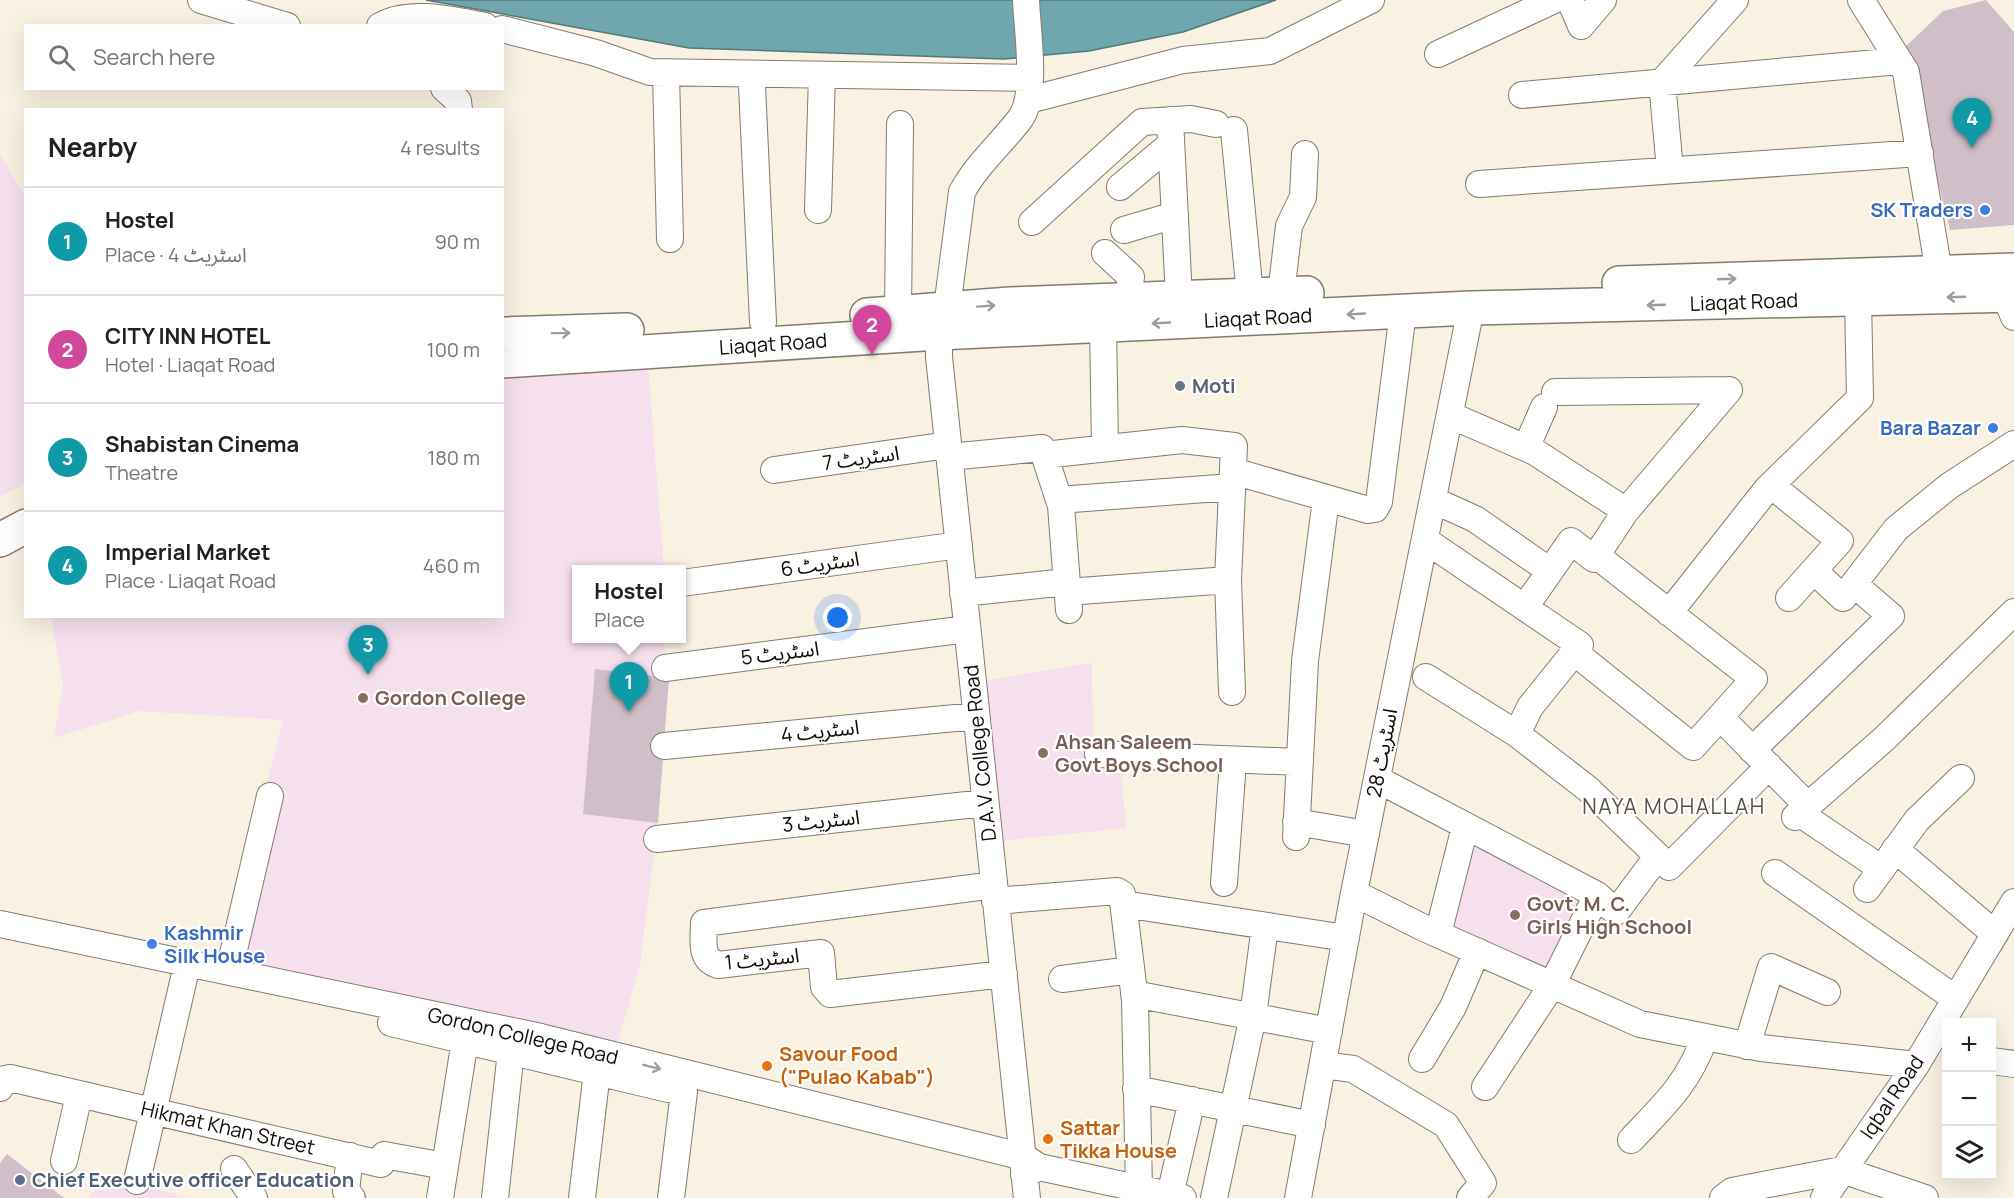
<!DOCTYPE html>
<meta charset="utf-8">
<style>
:root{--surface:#fff;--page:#f6f6f6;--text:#202124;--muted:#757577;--line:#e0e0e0;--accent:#2563eb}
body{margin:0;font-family:Manrope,"Noto Sans Arabic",sans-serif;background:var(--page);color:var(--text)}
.controls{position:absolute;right:18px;bottom:18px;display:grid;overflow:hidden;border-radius:0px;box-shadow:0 6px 24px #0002}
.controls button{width:54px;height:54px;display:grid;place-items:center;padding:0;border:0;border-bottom:2px solid var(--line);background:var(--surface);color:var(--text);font:30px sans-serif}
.you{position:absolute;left:838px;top:618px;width:21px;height:21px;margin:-15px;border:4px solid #fff;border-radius:50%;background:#1a73e8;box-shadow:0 0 0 9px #1a73e833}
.badge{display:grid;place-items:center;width:39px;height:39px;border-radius:50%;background:var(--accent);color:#fff;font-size:20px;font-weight:700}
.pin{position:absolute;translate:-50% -50px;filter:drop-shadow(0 2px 3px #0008)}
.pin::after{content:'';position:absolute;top:32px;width:21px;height:18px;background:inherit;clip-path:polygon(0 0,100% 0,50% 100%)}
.popup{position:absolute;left:572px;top:565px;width:114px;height:78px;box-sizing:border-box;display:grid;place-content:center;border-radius:0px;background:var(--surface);filter:drop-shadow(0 2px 4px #0005);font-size:20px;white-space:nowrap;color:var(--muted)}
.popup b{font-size:22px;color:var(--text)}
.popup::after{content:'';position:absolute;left:50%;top:100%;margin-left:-12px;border:12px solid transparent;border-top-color:var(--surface)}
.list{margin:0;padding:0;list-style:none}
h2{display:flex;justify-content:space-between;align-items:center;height:78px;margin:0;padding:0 24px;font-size:26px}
h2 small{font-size:20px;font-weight:400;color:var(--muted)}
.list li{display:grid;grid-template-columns:39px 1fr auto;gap:18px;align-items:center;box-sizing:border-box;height:108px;padding:0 24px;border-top:2px solid var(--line)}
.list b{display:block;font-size:22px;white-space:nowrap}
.list p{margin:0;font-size:20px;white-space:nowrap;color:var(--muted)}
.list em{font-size:20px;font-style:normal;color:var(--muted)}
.icon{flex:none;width:33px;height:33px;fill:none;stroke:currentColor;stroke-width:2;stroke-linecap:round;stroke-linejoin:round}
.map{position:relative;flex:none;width:2014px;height:1198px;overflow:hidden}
.search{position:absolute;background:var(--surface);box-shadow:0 6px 24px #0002;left:24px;top:24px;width:480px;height:66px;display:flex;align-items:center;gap:15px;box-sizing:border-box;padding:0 21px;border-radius:0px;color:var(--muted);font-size:22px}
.panel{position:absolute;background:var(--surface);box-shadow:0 6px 24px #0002;left:24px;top:108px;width:480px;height:510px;border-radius:0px}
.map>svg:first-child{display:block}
.education{fill:#f6e0ee}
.water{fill:#70a7af;stroke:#53787c;stroke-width:1.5}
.building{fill:#d0bfc9}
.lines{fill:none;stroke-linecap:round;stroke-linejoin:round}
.minor-casing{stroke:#837c6d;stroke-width:28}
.major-casing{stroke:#837c6d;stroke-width:36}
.minor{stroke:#fff;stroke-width:26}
.major{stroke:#fff;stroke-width:33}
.oneway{stroke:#9f9d9b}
.shop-dot{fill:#3f7fe0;stroke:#fff;stroke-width:2}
.worship-dot{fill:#6b7280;stroke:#fff;stroke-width:2}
.education-dot{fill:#8d6e63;stroke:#fff;stroke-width:2}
.food-dot{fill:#e8710a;stroke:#fff;stroke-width:2}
.service-dot{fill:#5c6f8a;stroke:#fff;stroke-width:2}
.labels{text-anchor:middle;stroke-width:4.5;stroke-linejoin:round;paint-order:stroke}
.shop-label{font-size:20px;font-weight:bold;fill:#366cbe;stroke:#fff;text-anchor:end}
.street-label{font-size:20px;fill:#0e0b06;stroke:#fff}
.worship-label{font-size:20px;font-weight:bold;fill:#5b616d;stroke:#fff;text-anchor:start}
.education-label{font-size:20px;font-weight:bold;fill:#785e54;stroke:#fff;text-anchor:start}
.food-label{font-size:20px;font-weight:bold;fill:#c56008;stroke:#fff;text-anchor:start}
.service-label{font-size:20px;font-weight:bold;fill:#4e5e75;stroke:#fff;text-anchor:start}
.neighbourhood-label{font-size:21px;letter-spacing:1.5px;fill:#585144;stroke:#fff}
</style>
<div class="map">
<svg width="2014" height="1198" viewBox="0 0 2014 1198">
<rect width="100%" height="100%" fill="#f9f1e1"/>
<path class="education" d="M0,155L26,198L25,483L0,497Z
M647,352L664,569L576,570V638L665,639L664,746L658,823L640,966L610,1068L216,982L283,720L139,711L54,738L63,685L51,617L502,616L503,361Z
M1092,663L1093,751L1120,755L1126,828L989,842L971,683Z
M1465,827L1597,895L1552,985L1438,934Z
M107,1176L188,1198H88Z"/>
<path class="water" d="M426,0H1276L1183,32L1089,51L1004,59L689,48Z"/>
<path class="building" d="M1986,0L2014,32V225L1950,230L1904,48L1943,11Z
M595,669L669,678L658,823L583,814Z
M7,1154L64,1198H0V1163Z"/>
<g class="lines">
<g class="minor-casing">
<path id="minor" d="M201,0L287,26
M1026,0C1027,30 1038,95 1020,119C1001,144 977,164 962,192L947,308L939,333V357L1027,1198
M1570,0L1581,26L1603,0
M1861,0L1906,72L1939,273
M380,26C409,9 453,20 485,26
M502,29L596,53L650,72L1029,78
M1438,54L1554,0
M666,73L670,239
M752,86L763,322
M444,88L458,101L459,110
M1522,95L1899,61
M1029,100L1183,60L1270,51L1371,0
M1170,120L1179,298
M1234,130L1250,295
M1670,170L1662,82L1735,0
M1479,184L1920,153
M1120,187L1171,144
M818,210L822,75
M1032,222L1142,122L1191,119L1216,124
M1124,230L1175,215
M1105,253L1131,277L1128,300
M1281,294L1289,226L1303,197L1305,154
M2005,295L2014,317
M898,313L900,124
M1103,325L1105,448
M1555,392L1729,390
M1450,415L1535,452L1626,511
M1526,448L1544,407
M1044,455L1182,440L1234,446L1228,580L1232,692
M949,457L1042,448L1061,506L1069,610
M774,470L948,445
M1233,471L1368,510L1375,509L1379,502L1403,312
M1771,485L1840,541L1789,598
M1059,500L1232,487
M1433,500L1475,519L1550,571
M1425,540L1580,645L1530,707L1517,734
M1814,571L1843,598L1896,529L1949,486L2014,444
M682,583L959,545
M1067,592L1228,580
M963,593L1066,582
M1525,607L1571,541L1594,559L1626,511L1729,390
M1669,613L1767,489L1860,398L1858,299
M1574,652L1693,747L1754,679L1597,556
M665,668L967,629
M1426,677L1517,734L1588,789L1669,867L1769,766
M1720,717L1808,806
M664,746L976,716
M1752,750L1891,616L1855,585
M1098,754L1300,762
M1377,779L1597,895L1616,912L1657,857
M1799,813L1882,869
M1795,817L1884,739L2014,612
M1296,822L1366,834
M1296,837L1305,661L1326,499
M657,839L985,803
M1895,849L1995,934
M1775,873L1956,999
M1224,883L1233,762
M994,885L704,923C704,940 699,959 718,965L821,953L824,987L830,994L1004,974
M1867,889L1917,820L1961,778
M1354,893L1424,928L1640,1024L1761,1048L1916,1065
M995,901L1117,891L1122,894L1135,1000L1139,1189
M1123,904L1346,938
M0,924L541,1037L1024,1157L1036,1165
M1438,934L1465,827
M229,971L270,796
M1062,979L1131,970
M1134,994L1329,1031
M391,1023L668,1089
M1747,1046L1771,967L1827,992
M1422,1059L1453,1007L1477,951
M1992,1061L2014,1064
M1323,1065L1353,1069L1446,1125L1483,1183L1470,1198
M1485,1087L1552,985L1597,895
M0,1088L5,1079L10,1078L381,1164L384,1155L445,1166
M1136,1089L1312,1125
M1631,1140C1664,1105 1688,1084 1705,1037
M350,1156L346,1191L352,1198
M64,1161L79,1095
M234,1169L254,1198
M1024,1175L1039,1167L1183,1198
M137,1181L184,978
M1170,1195L1192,1100
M440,1198L465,1040
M495,1198L511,1051
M582,1198L597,1072
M671,1198L684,1092
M1214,1198L1253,1016L1265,926
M1298,1198L1354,893L1471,308
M1723,1198L1732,1191L1842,1170L1925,1198
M1824,1198L1916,1065L2014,902"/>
</g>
<g class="major-casing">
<path id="major" d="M1619,283L2014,270
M867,315L1010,304L1307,293
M502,334L627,330
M502,361L939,333L1471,308L2014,295
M0,540L26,526"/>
</g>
<use href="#minor" class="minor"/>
<use href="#major" class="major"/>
</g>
<defs><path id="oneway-shaft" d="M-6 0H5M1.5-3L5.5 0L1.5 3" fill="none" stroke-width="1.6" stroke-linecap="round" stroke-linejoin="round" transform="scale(1.5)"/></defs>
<g class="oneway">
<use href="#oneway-shaft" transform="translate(1727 279) rotate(-2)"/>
<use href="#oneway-shaft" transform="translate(1956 297) rotate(178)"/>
<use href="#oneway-shaft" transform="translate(1656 305) rotate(178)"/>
<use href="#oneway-shaft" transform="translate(986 306) rotate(-4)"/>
<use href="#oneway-shaft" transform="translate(1356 314) rotate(177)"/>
<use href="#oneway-shaft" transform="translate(1161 323) rotate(177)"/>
<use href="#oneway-shaft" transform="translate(561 333) rotate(-1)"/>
<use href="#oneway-shaft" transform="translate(652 1067) rotate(14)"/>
</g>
<g class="shop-dot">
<circle cx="1985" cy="210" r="6"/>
<circle cx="1993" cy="428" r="6"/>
<circle cx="152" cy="944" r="6"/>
</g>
<circle class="worship-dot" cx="1180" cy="386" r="6"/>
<g class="education-dot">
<circle cx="363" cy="698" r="6"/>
<circle cx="1043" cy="753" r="6"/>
<circle cx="1515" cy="915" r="6"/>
</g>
<g class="food-dot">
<circle cx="767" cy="1066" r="6"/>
<circle cx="1048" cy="1139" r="6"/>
</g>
<circle class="service-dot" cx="20" cy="1180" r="6"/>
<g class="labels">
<g class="shop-label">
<text x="1973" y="217">SK Traders</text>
<text x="1981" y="435">Bara Bazar</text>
<text x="164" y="940" text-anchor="start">Kashmir<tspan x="164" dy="23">Silk House</tspan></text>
</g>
<g class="street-label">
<text transform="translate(1744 302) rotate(-2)" y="7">Liaqat Road</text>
<text transform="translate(1258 318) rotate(-3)" y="7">Liaqat Road</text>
<text transform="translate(773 344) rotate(-4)" y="7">Liaqat Road</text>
<text transform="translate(861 458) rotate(-8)" y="7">اسٹریٹ 7</text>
<text transform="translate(820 564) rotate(-8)" y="7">اسٹریٹ 6</text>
<text transform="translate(780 653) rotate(-7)" y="7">اسٹریٹ 5</text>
<text transform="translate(820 731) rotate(-6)" y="7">اسٹریٹ 4</text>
<text transform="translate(980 753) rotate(-96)" y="7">D.A.V. College Road</text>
<text transform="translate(1382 753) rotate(-79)" y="7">اسٹریٹ 28</text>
<text transform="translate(821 821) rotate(-6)" y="7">اسٹریٹ 3</text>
<text transform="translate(762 959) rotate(-6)" y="7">اسٹریٹ 1</text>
<text transform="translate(523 1036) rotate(13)" y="7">Gordon College Road</text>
<text transform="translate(1892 1097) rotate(-56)" y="7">Iqbal Road</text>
<text transform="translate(228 1128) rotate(13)" y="7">Hikmat Khan Street</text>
</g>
<g class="worship-label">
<text x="1192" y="393">Moti</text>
</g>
<g class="education-label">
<text x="375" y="705">Gordon College</text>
<text x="1055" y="749">Ahsan Saleem<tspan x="1055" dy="23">Govt Boys School</tspan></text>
<text x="1527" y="911">Govt. M. C.<tspan x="1527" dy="23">Girls High School</tspan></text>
</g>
<g class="food-label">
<text x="779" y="1061">Savour Food<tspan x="779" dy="23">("Pulao Kabab")</tspan></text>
<text x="1060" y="1135">Sattar<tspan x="1060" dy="23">Tikka House</tspan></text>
</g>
<g class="service-label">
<text x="32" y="1187">Chief Executive officer Education</text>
</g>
<g class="neighbourhood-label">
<text x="1674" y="814">NAYA MOHALLAH</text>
</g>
</g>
</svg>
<div class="controls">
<button>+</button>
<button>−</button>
<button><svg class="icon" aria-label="layers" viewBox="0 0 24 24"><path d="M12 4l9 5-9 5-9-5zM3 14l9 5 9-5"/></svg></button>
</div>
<div class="you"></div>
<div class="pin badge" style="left:629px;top:712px;background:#0f9aa8">1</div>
<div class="popup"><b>Hostel</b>Place</div>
<div class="pin badge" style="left:872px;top:355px;background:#d1479c">2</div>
<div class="pin badge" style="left:368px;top:675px;background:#0f9aa8">3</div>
<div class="pin badge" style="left:1972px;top:148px;background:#0f9aa8">4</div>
<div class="search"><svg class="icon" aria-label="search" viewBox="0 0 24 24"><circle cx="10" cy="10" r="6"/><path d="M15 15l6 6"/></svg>Search here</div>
<section class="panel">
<h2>Nearby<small>4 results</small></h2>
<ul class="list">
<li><span class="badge" style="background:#0f9aa8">1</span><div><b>Hostel</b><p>Place · اسٹریٹ 4</p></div><em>90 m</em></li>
<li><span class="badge" style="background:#d1479c">2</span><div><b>CITY INN HOTEL</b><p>Hotel · Liaqat Road</p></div><em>100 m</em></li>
<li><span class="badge" style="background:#0f9aa8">3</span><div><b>Shabistan Cinema</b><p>Theatre</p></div><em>180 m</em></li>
<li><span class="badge" style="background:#0f9aa8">4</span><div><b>Imperial Market</b><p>Place · Liaqat Road</p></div><em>460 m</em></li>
</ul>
</section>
</div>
